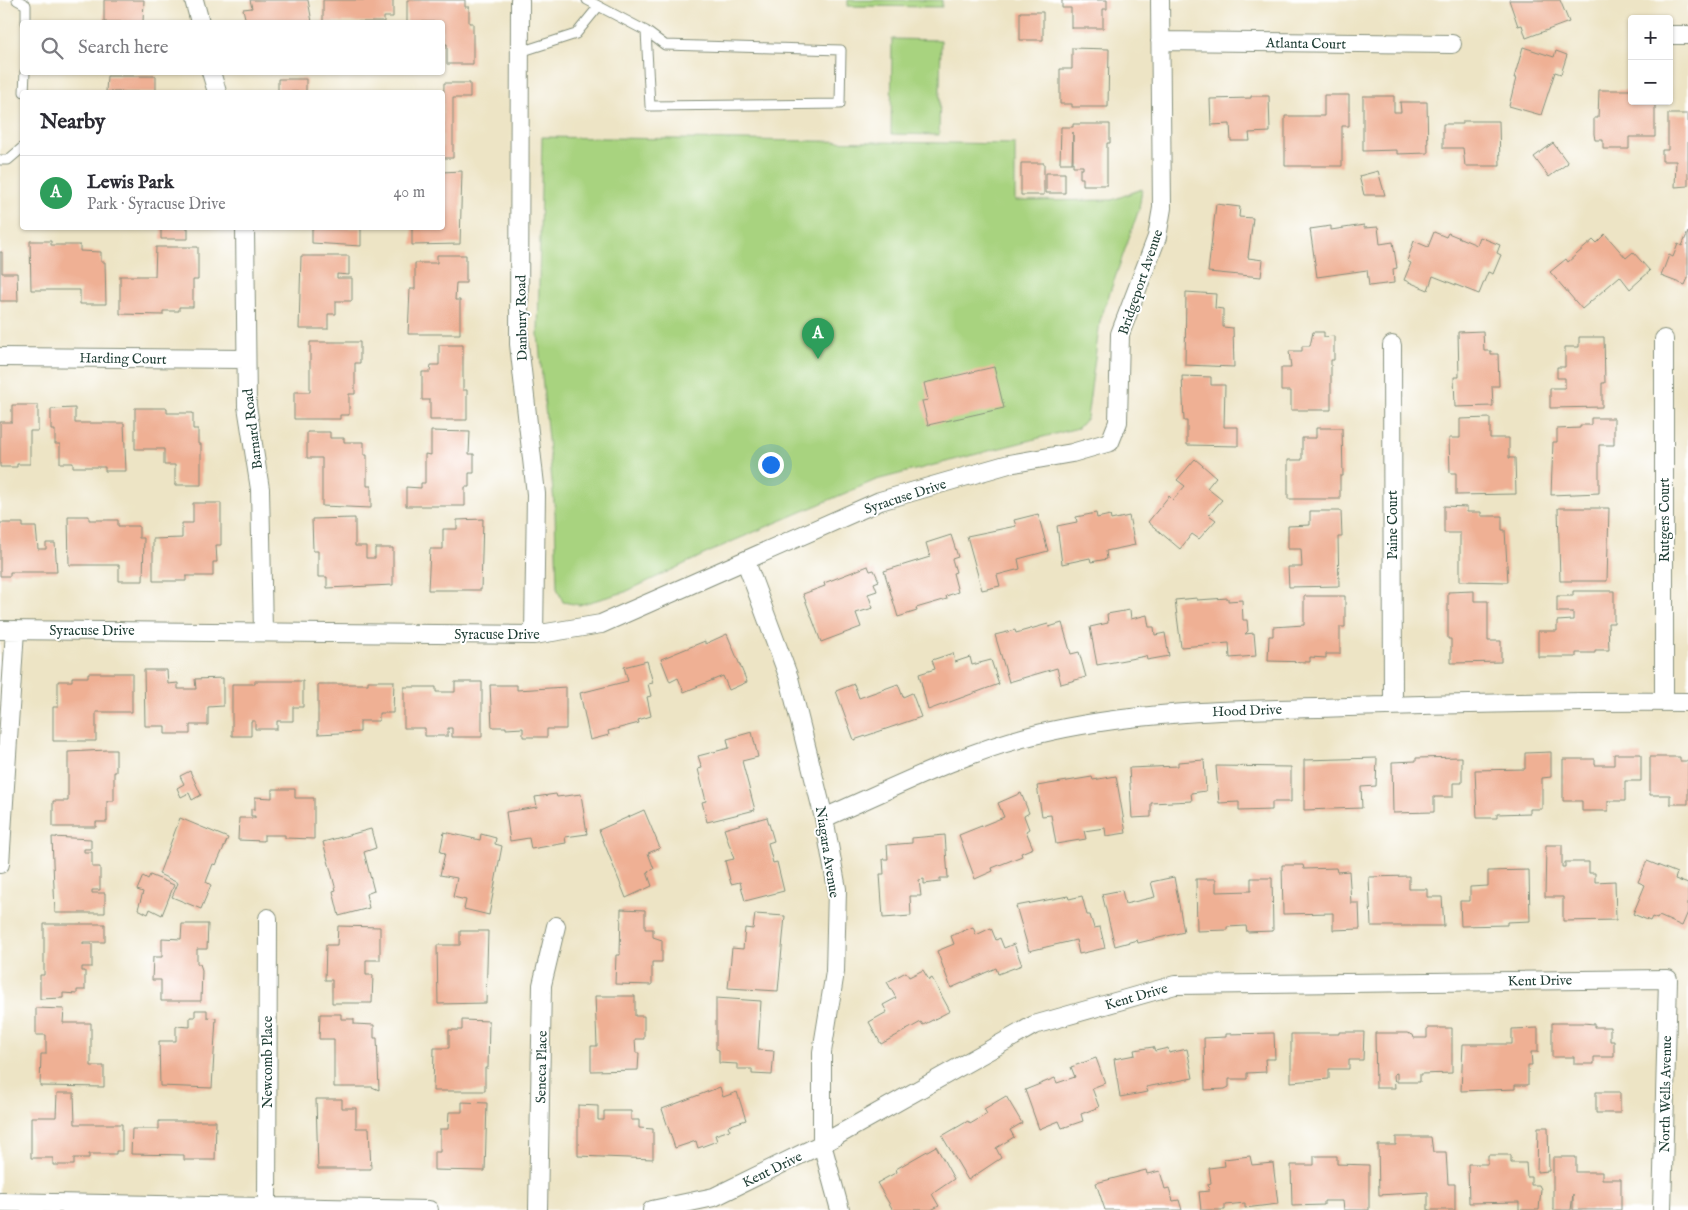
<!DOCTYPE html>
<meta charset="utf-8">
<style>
:root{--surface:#fff;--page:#f2f2f3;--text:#2b2b33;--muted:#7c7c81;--line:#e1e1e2;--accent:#c8321e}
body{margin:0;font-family:"IM FELL English",serif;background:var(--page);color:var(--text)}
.controls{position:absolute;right:15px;top:15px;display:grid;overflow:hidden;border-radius:5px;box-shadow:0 1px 4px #0004}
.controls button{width:45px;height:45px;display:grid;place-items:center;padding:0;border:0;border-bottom:1px solid var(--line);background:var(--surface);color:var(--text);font:25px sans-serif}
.you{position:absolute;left:770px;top:464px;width:18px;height:18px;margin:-12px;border:4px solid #fff;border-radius:50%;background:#1a73e8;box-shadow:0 0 0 8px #1a73e833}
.badge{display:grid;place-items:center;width:32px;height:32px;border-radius:50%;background:var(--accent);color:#fff;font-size:16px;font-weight:700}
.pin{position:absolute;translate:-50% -41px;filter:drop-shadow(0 1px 2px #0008)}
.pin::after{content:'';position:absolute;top:26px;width:18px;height:15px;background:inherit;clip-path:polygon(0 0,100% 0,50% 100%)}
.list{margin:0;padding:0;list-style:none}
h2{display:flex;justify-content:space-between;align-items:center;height:65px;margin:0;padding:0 20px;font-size:21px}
h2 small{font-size:16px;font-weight:400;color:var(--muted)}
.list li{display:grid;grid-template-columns:32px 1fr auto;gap:15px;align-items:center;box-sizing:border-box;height:75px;padding:0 20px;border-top:1px solid var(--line)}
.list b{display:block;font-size:19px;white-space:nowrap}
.list p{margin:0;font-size:16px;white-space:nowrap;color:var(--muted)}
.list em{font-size:16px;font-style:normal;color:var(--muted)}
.icon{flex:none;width:28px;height:28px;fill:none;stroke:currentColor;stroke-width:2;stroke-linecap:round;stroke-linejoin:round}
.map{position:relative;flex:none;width:1688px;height:1210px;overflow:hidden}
.search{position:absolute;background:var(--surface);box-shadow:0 1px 4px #0004;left:20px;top:20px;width:425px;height:55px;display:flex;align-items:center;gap:12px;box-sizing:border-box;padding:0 18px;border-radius:5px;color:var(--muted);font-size:19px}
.panel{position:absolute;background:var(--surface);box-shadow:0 1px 4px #0004;left:20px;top:90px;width:425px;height:140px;border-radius:5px}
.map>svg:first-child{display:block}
.green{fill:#a8d37f;stroke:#64885a}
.building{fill:#efb094}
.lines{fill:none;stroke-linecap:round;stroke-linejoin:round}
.service-casing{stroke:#86907c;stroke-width:11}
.minor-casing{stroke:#86907c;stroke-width:20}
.service{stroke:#fff;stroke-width:9}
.minor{stroke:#fff;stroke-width:18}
.labels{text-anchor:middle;stroke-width:4;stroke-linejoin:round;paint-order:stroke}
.street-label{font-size:14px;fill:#1f3d34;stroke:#fff}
</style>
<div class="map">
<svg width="1688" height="1210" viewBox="0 0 1688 1210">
<rect width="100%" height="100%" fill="#fff"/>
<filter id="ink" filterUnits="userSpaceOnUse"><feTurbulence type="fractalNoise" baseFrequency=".02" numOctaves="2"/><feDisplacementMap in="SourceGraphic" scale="10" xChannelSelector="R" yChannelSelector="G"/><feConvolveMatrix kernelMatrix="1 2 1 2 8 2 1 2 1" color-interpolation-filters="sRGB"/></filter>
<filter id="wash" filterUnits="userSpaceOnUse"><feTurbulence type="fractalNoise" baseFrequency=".0096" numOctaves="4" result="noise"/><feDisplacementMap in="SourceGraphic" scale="20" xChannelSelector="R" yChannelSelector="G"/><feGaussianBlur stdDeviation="1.12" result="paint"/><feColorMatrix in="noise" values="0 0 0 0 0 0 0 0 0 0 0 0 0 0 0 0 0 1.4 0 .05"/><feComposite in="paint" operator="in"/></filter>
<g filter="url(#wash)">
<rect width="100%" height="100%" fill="#ede4c5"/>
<path class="green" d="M848,0H942V7L848,6Z
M892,39L941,40L939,135L891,134Z
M542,137L1015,144V201L1112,200L1142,189L1139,209L1100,321L1087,418L1078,428L876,480L731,542L625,592L579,605L563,602L557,588L555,513L538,334Z"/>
<g id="blocks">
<path class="building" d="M104,0H144L143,22H104Z
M250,0H308L312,22H246L243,9L252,8Z
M323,0H393V17H384V22H323Z
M407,0H465V7H469V23H473V64H447V44H442V22H407Z
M1062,0H1107V9H1103V28H1071V8H1062Z
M1509,0H1560L1569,22L1526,38L1522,25L1518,26Z
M1020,12H1043V40H1020Z
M1523,47L1554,57L1556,51L1567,55L1561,74L1555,72L1541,115L1509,106L1516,78H1514Z
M1072,48L1109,49L1108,107H1072V104H1060V69H1072Z
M107,76H156V92H106Z
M278,79H306V92H278Z
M444,83H470V98H453V158H442Z
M1599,90H1631L1632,101H1655V137H1629V149H1603V140H1595L1594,134V118H1598Z
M1324,95H1349V126H1342V166H1285V116H1324Z
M1251,96H1269L1270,132L1249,133L1250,141H1231L1230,124L1211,125L1210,99L1251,98Z
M1363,96H1394V112H1401L1400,102H1427L1428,153L1397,154V150L1363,151Z
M1668,114H1688V186L1675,187L1676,161H1662V150H1668Z
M1463,121H1499L1500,166H1465L1463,148H1443V124H1463Z
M1073,124H1110V143H1107V185H1083V178H1080V169H1083V166H1073V132L1072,163H1060L1061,127H1073Z
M1553,143L1568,163L1549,177L1534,157Z
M1021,163H1044V195H1021Z
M462,171L460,244L412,245V228H442V172Z
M1378,171L1385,195H1364L1359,176Z
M1046,173H1065V193H1046Z
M1216,204L1240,207L1239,217L1253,218L1248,258L1263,260L1261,277L1208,272Z
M1364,225V228L1378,227L1380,244L1393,242L1397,268L1393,269L1394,283L1369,286L1367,270L1317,277L1310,229L1331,226V230Z
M161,228H188V239H161Z
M312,228H361V246L312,243Z
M1434,232L1446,237L1448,233L1477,245L1480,237L1500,245L1497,253L1501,255L1493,274L1488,272L1479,294L1433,276L1428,290L1404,280L1411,263L1407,261L1414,241L1428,247Z
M1688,232V278L1685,285L1661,276L1669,255L1673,257L1678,244L1682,246Z
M1605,234L1626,258L1633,252L1650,271L1630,289L1620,276L1582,309L1550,272L1566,259L1568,262L1593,240L1596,243Z
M30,241H51V245H80V251L101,252V262H105L106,304H80V290H31Z
M156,247H198V280H193V307H179V311H163V315L120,314V276H155Z
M0,252H2V273H17L18,301H0Z
M437,255H466V283H456L455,300H460V334H408L410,289H415V263H437Z
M301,256H349V275L337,274V278H352V301H336V314H328V329H299Z
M1186,292L1216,294L1215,308L1223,309V327L1233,328L1234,367L1185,365Z
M1483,331L1484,351H1491V354H1498L1499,386H1492L1493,406L1455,407L1454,377H1459L1458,332Z
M1313,332H1324V337L1334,336V360H1331V410H1291V391H1281V368H1291L1289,351H1302V346H1310Z
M1579,337H1604L1605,383H1602V407L1550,408V388H1565V378H1557V367H1565V347H1579Z
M310,342H360V363H355V394H349V415H340V419H294V392H310Z
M439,345H463V390H467V420H430V400H422V372H430L431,365H439Z
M994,367L1004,408L928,425L922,401L928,400L924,383Z
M1182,376L1211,377V385H1225L1224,427H1238V446L1187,445V421H1184Z
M12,405H38V431H30V464H17V467H0V422H12Z
M75,408V423H124L126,471H105V467H73V463H60V444H55V430H51V409Z
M135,408H167V413H193V429H198V444H201V485H175V465H164V449H135Z
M1490,418V438H1509V458H1515L1516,494L1456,495V473H1450L1449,438H1460V419Z
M1591,418H1614V445H1599V493L1551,495L1553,442H1557V429L1580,428V425H1591Z
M1316,428H1342L1343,476H1340V499H1288V460H1302V438H1316Z
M431,431L470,432L469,454H474V473H469V487H465V506H406V487L421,488V483H425V454L431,455Z
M307,432H330V438H344V442H364V455H367V486H371V508L322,506V458H307Z
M1195,459L1216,477L1207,488L1222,500L1209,515L1216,520L1199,539L1192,534L1180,549L1148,522L1169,496L1173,500L1185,486L1177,480Z
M193,503H221V545H216L217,562H213V576H186V581H153V539L182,538V523H193Z
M1444,506L1467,507V512H1481V516H1502V530H1505L1508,582L1460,581V533H1444Z
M1558,508H1609L1607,581H1560Z
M1310,511H1341L1342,537H1338L1339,586L1289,587L1288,567H1302L1301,549H1288V526L1310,525Z
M1096,513L1097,518L1110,515L1111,520L1129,516L1135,545L1106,551L1107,559L1091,562L1090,558L1062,564L1057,526L1077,522L1076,517Z
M1038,514L1048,551L1018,559L1020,569L997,575L1000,586L982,590L967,536L1016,526L1014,520Z
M68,516H89V520H118V526H139V538H144L143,581H119V565H69Z
M355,518V546H366V558H375V548H393V585L327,588V577H318V551H313L312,519Z
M483,519L481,590H428L430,549H443V529H457V520Z
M0,523H23V527H36L38,549H46V543H55L57,572H10V576H0Z
M951,535L958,557L952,559L956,572L953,573L958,592L946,596L947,599L916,608L917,611L898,617L884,571L930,557L926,543Z
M868,566L870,571L874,570L879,581L874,583L877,591L868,594L873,608L856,613L861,627L821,642L803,594L825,586L824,583Z
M1474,591V601H1488V641H1501V662L1451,663V639H1448V592Z
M1573,591H1614V623H1608L1609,650H1595V653H1576V657H1538V631H1557V621L1573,620V612H1557V596H1573Z
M1304,596H1345V627H1340V654H1326V658L1310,657V662L1268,661L1269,636H1273V627L1304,625Z
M1197,598V600L1228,598V601L1242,600L1243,620H1247L1248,631L1245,634L1254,633L1256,656L1230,658L1229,643L1181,647L1175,600Z
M1130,610L1131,619L1147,615L1149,627H1154L1155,635L1165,633L1169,656L1147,660L1146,656L1097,665L1090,627L1108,623L1107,614Z
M1062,623L1071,654L1079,652L1086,677L1061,684L1057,668L1009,682L995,635L1015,630L1016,633L1048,624L1049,627Z
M727,634L747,682L729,690L723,676L684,692L678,678L670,682L661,659L705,641V644Z
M953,653L955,662L970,657L972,665L991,660L999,684L928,710L919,674L935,669L932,660Z
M647,661L653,683L648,684L651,696L647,697L651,716L638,720L639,723L608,731L609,735L590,740L580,693L628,681L624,667Z
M144,670H167L168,684L178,683V689H196L195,679L223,678V706L208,707V725H190V734H165V726H145Z
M88,673H132V712H96V741H53V707H58V681H72V677H88Z
M255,681H303V707H293V721H277V729H255V721H251V736H232V684H255Z
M368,681H394L393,713H379V721H360V732L318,734V684H368Z
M455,682H482V737H452V728H448V736H425V728H404V687H436V692H455Z
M854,684L859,698L898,684L903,697L912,693L921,717L854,740L836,691Z
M490,685H517V690L566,687V729H547V737H523V728L506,729V727H492Z
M752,732L758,757L742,761L755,810L707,822L702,802L706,801L698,769L702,768L698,756L729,748L727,739Z
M107,750H116V772H114V801H107V822H96V827H53V801H68V752Z
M1551,752V777L1542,778V809H1530V813L1497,814V818H1477L1475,770L1525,769V753Z
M1614,754H1641V781H1625V801H1608V811H1582V801H1563V759H1595V765H1614Z
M1462,757V783H1453V797H1434V812L1393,813L1392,762L1416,761V758Z
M1650,757H1680V761H1688V804H1670V795H1650Z
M1377,758L1376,786L1361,787L1362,808L1304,810V760Z
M1204,760L1206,791L1191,793L1192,801L1151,803V817L1132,818L1129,768L1178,766V762Z
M1216,766L1291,767V802H1272V810L1239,811V802L1219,803Z
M190,771L201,795L192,800L189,793L181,797L177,788L184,784L180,776Z
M1116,776L1126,833L1106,836L1105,828L1084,831L1086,839L1056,844L1051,815L1042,816L1037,786L1092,777L1093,780Z
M272,789H295V798H314V839L285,838V835H264V841L238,840L239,818H255V816H251V809H255V797L272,798Z
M1021,793L1029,813L1024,816L1029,829L1026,831L1033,848L1021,853L1022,856L992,868L993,871L975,879L959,835L1004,817L998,803Z
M556,794L557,797L581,794L587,834L565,837L566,843L531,849L529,838L510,841L506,812L537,807L535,797Z
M644,810L660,848L648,853L654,869L647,872L652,886L626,898L599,830Z
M767,817L774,841L768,843L773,863L777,862L784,891L745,901L740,882L731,884L725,861L734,859L724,829Z
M180,818L228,838L216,865L213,864L206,882L211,885L201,909L172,897L178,883L159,874Z
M371,829L376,848L364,852L374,891L366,894L369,908L339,916L333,891L336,890L323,842Z
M444,832L480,840L481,834L496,838L495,844L502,846L489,915L464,909L466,900L453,897L457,878L440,875L445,853L440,852Z
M945,835L948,878H940V882L924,884V879L919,880L921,896H910L911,916L883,918L880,874H884L883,859H888L887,845L912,843V838Z
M52,837L91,839V849H84V852H92V867H100V890H92V893H105V913H55Z
M1546,845H1562V867H1565V862H1589V873H1595V882L1615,881L1616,920L1563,921V897H1545Z
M1647,861L1677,873L1675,879L1688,884V912L1682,926L1659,916L1657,919L1652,917L1650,921L1633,914L1645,885L1638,882Z
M1282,865H1303L1304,869L1336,868L1337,872L1349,871L1351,903H1359L1360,929L1333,930V913L1283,914Z
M1529,870L1530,921L1507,922V925L1461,926L1460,901H1470V887L1488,886V871Z
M150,875L174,885L162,915L150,909L148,914L138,909L143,892L137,890L143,876L148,879Z
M1409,876V889H1427V897H1442L1444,926H1371L1369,877Z
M1174,877L1184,932L1138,943L1137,940L1115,946L1102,894L1122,890L1125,904L1155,897L1151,882Z
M1251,878H1272L1273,931L1247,932L1246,926L1227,927V930L1197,931L1196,879H1216V892L1251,891Z
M1068,896L1069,899L1082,896L1087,915H1090L1094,928L1100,927L1105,948L1079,954L1076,940L1029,951L1016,906Z
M621,909L645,910V929H653V937L662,940V962H652V985L615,984L616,955H620Z
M755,914L785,916L778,991L728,988L732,948L743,949L745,928L753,929Z
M44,924H105V942H83V944H92V967H82V971H85V990H77V994L63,993V998L40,999V975H44Z
M182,924H208L207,949H197V964H200L202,970L201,1001H161V980H152L153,957H162V938L181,939Z
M338,926L380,927V960H366V975H373L372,1003H332V980H325L326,945H337Z
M973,927L976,935L991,928L996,940L1000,938L1004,948L1014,944L1022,965L998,974L996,968L951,988L937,951L954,944L951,936Z
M460,931H488L486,1003L438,1004L437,945H460Z
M923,970L929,980L932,978L950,1011L923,1025L921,1022L881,1044L869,1022L887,1012L883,1005L896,998L887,982L906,972L909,977Z
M595,996H635V1016H644V1039H635L636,1053H639L638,1070L591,1071V1046H597Z
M716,998L761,1001L758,1050L774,1051L772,1075L752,1074V1069H737V1064L719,1063V1050L716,1049Z
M36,1008L64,1009L63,1023H91V1066H104V1087L40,1086L41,1054H46V1035H36Z
M195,1010H207V1017L216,1018L212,1088L160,1086L159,1041H176V1026L190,1027V1017H195Z
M320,1014H341V1019H354V1024L374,1025V1038H377L379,1090L372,1087H334V1039H319Z
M462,1020L489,1021L488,1068H485V1091H433L434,1048H449V1030H462Z
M1552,1023H1583L1594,1024V1027H1610V1041H1614V1057H1594V1064H1574V1057H1552Z
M1427,1028H1452V1073L1420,1074V1082H1397V1073L1394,1074L1395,1088H1376L1375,1033H1407L1413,1035L1414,1038H1427Z
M1538,1028V1052H1531L1532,1065H1528V1085H1515V1089L1461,1091L1463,1044H1512V1029Z
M1339,1032H1364L1363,1060H1349V1069H1329V1079L1291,1082V1034H1339Z
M1274,1033L1275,1059H1265L1266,1072L1247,1073V1079H1229V1087L1225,1089L1205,1090L1204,1038L1226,1037V1034Z
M1153,1047L1155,1051L1168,1048L1169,1053L1187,1049L1193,1078L1146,1087L1148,1092L1120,1097L1114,1059L1135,1055L1134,1050Z
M1096,1058L1105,1083L1092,1088L1099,1107L1081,1114L1083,1121L1062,1128L1059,1121L1039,1129L1025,1090L1055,1078L1057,1083L1075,1077L1071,1067Z
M720,1087L723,1097L737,1092L746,1120L728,1126L730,1130L715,1135L717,1141L698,1148L696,1141L675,1148L662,1109Z
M1596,1092H1620V1113H1596Z
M57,1093H74L75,1124H122V1151H116V1154H89V1158H74V1165H53V1158H31V1117H56Z
M1006,1096L1022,1123L1010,1130L1014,1137L996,1148L1001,1158L968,1180L942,1136L968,1121L970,1124L987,1114L984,1109Z
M316,1099H342V1108H356V1128H369L371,1169H318Z
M462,1102L487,1103L485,1171L434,1170V1152H440V1129H448L449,1112H462Z
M578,1105L598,1106V1120H604V1111H631V1120H639V1128L653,1129V1159L578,1156Z
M159,1121H216L215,1160H184V1155L131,1154L132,1129H159Z
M1538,1127H1548L1549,1171L1537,1172Z
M1396,1137H1431L1433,1152H1446L1448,1184H1455V1210H1428V1192L1379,1195L1378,1145H1396Z
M936,1146L954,1179L932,1194L939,1206L931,1210H893L877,1183L897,1172L896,1169Z
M1488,1155H1511V1163H1526L1527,1177H1531V1185H1539L1541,1189L1539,1210H1519V1202L1469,1203L1468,1164H1488Z
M1250,1156L1252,1165L1273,1163L1278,1204L1245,1208V1203L1225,1205V1210H1201L1199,1192L1209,1191L1208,1184L1211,1183L1209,1168L1225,1166L1224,1159Z
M1314,1156H1337V1164L1369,1165V1210H1344L1343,1201H1324V1205L1292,1206L1291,1165H1314Z
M1553,1157H1576V1172H1602V1179H1621V1210H1573V1194L1571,1210H1553Z
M1146,1170L1147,1174L1160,1171L1165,1189L1169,1188L1173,1201L1179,1200L1182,1210H1105L1096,1183Z"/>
</g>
</g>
<g filter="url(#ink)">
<use href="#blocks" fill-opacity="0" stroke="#86907c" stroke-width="1"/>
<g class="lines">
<g class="service-casing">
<path id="service" d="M17,0L26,5V22
M587,0L646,31L665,45L841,50L840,104L650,106L646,31
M520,52L576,34L598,7
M24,92L25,72
M0,160H8L22,148"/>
</g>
<g class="minor-casing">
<path id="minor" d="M194,0L200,22
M520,0L519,344L536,494L534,635
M1669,35H1688
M1160,41L1452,44
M211,72L217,92
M245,228L247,406L260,489L263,631
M1664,339V702
M1392,345L1393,705
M0,357L246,359
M746,562L789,678L824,818L837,889L835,972L822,1052V1144L840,1210
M0,630L534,635L601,624L880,501L1009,464L1072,453L1110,442L1118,422L1120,334L1157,237L1162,208L1160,0
M824,818C893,788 961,753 1034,735C1125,712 1226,710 1320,708C1443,704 1566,701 1688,702
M0,864L15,630
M0,1202L429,1210
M267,1207L268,918
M538,1210L542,985L556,926
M652,1210L714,1197L822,1144L1034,1025L1175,985L1668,979L1662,1210"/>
</g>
<use href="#service" class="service"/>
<use href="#minor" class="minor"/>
</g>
</g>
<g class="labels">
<g class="street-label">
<text transform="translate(1306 43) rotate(1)" y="5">Atlanta Court</text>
<text transform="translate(1140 282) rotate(-71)" y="5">Bridgeport Avenue</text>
<text transform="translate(521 318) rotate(-91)" y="5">Danbury Road</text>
<text transform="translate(123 358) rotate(1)" y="5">Harding Court</text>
<text transform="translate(252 429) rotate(-97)" y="5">Barnard Road</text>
<text transform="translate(905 496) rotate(-18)" y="5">Syracuse Drive</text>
<text transform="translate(1664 520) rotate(-90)" y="5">Rutgers Court</text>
<text transform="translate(1392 525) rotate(-90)" y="5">Paine Court</text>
<text x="92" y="635">Syracuse Drive</text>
<text x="497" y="639">Syracuse Drive</text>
<text transform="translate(1247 710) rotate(-2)" y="5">Hood Drive</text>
<text transform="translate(828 852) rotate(81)" y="5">Niagara Avenue</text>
<text transform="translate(1540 980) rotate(-1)" y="5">Kent Drive</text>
<text transform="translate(1136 996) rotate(-16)" y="5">Kent Drive</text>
<text transform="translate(267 1062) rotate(-90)" y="5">Newcomb Place</text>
<text transform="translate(541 1067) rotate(-89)" y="5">Seneca Place</text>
<text transform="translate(1665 1094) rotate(-89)" y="5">North Wells Avenue</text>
<text transform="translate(772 1169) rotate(-26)" y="5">Kent Drive</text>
</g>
</g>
</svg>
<div class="controls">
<button>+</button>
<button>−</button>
</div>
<div class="you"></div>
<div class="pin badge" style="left:818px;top:359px;background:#2e9e5b">A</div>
<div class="search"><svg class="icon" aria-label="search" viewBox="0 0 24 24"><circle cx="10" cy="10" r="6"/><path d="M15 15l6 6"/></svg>Search here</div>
<section class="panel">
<h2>Nearby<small></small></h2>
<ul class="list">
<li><span class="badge" style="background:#2e9e5b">A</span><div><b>Lewis Park</b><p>Park · Syracuse Drive</p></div><em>40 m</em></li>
</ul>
</section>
</div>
